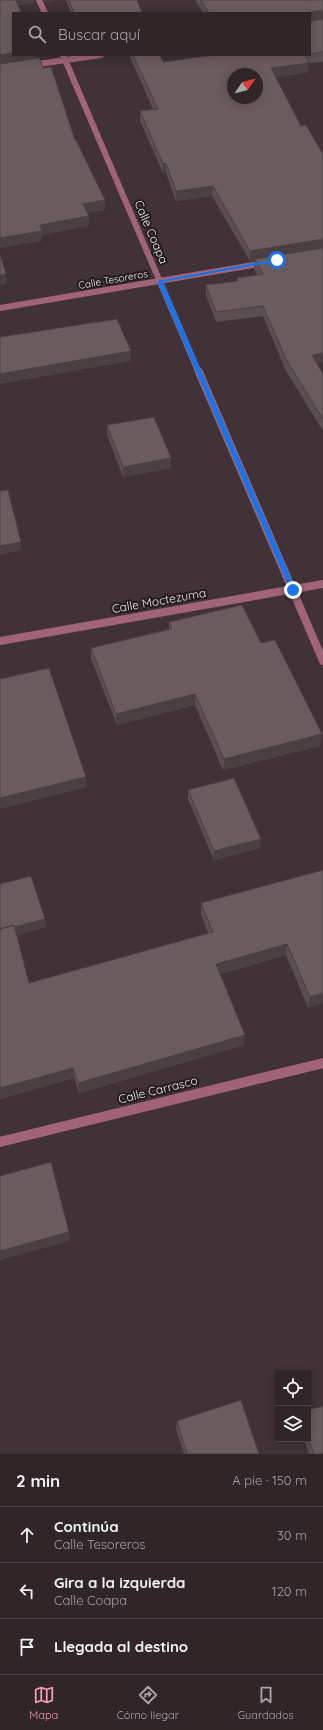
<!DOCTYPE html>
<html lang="es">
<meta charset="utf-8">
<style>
:root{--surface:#302628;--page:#3c3234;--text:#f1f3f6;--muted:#a8a5a8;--line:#4b4345;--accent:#f19ab4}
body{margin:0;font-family:Quicksand,sans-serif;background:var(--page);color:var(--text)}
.controls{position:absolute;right:12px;bottom:12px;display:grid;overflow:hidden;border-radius:0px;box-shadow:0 2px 10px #0003}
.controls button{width:36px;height:36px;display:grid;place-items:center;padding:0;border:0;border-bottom:1px solid var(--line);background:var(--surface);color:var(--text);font:20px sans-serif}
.compass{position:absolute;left:227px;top:68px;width:36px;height:36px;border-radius:50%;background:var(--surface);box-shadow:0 2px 10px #0003;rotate:55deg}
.stop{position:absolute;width:12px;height:12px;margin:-9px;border:3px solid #1a73e8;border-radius:50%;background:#fff}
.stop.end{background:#1a73e8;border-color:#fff;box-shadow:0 1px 4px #0008}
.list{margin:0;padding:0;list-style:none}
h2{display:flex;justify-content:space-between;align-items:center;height:52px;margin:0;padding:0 16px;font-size:17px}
h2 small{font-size:13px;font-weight:400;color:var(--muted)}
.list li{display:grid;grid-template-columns:26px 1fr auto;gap:12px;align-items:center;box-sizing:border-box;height:56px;padding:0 16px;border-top:1px solid var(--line)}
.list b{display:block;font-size:15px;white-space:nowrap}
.list p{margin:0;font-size:13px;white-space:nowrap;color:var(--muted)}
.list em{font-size:13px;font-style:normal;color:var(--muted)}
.icon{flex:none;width:22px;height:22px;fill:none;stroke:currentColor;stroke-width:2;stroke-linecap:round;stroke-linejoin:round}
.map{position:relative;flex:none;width:323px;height:1454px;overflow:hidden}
.search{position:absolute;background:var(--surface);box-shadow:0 2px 10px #0003;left:12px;right:12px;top:12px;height:44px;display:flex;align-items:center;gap:10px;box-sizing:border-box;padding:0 14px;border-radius:0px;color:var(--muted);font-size:15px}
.sheet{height:220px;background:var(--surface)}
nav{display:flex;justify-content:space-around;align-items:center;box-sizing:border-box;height:56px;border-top:1px solid var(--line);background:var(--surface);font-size:11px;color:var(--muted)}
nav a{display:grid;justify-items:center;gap:2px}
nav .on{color:var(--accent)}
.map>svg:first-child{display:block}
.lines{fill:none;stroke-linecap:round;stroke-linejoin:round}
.street-far2{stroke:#a16477;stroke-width:6}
.street-far1{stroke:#a16477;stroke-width:8}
.street{stroke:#a16477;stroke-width:10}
.wall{fill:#5b4e51}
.shaded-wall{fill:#4a4042}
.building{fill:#6a5b5e;stroke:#4a4042;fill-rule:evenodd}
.route{fill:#1a73e8}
.labels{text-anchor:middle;stroke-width:4;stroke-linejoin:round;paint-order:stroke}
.far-street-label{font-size:10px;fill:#f0e7ea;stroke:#221c1e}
.street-label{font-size:12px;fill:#f0e7ea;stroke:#221c1e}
</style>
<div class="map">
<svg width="323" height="1454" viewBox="0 0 323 1454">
<rect width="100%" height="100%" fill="#403236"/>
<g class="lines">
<path class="street-far2" d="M39,0L45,13
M63,55L199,373
M31,65L101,55
M0,308L265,263"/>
<path class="street-far1" d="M199,372L323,661
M0,641L323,584"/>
<path class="street" d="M0,1142L323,1063"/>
</g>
<path class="wall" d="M66,0H137L142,13H71Z
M195,0H323V62L309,63L308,72L275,77L301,126L323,154V362L317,363L323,374V431L286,371L263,316L216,322L206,295V285L237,281V278L257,275L254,269L255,260L250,261L212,196L176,201L166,173H163L140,121V111L153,109L129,55H160L163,62L214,55H310V13H203Z
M107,425L171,468L123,477L107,435Z
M169,622L261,643L320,746L223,770L195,705L117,725L91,659V648L169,629Z
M188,790L260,848L214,860L188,799Z
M323,870V1003L308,1008L286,955L220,974L244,1045L79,1093L74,1078L0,1099V884L45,919L46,927L17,935L29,983L208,933L201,914V903Z
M308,1410L323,1454H309L304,1439H308Z
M177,1421L259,1454H184L176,1429Z"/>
<path class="shaded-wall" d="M15,0H35V3L15,6Z
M45,0H57L45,2Z
M323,10V20L310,21V13H309L310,12Z
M13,53V55H36L37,59L0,64V55Z
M309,63L308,72L270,78L271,68Z
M166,163V173H163V164Z
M213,186L212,196L176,201V191Z
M105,200V210L83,214V204Z
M89,216V226L42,235V241L0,248V238L40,225Z
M323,239L322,249L250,261V251Z
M6,274L7,284L0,285V275Z
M131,351V361L0,384V374Z
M323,353V362L311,365L312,355Z
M171,458V468L123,477V467Z
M21,542V550L0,555V546Z
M195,694V705L117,725L116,714Z
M322,734L320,746L223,770L224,759Z
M86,777L87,787L0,809V798Z
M261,839L260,848L214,860V851Z
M45,919L46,927L0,940V931Z
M287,944L286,955L216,975V964Z
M323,993V1003L308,1008L310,997Z
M245,1035L244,1045L79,1093L78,1083Z
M73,1068L74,1078L0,1099V1088Z
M69,1232L70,1241L0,1260V1251Z"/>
<path class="building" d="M0,0H16L21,13H13V53L0,55Z
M69,0H137L142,13H74Z
M201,0H323V10L310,12L309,13H209Z
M323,19V52L310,54V20L311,21Z
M133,55H160L163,62L214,55H304L309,63L271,68L301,126L306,125L323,154V239L250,251L213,186L176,191L166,163L163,164L140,111L158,109ZM233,74H257V98H233Z
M39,58L43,68L51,67L75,140H76L105,200L83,204L89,216L40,225L42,231L0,238V64Z
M323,248V353L312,355L323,374V419L287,361L263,306L216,312L206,285L238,281L237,278L263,274L255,259Z
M0,254L6,274L0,275Z
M117,319L131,351L0,374V337Z
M154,417L171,458L123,467L107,425Z
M8,490L21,542L0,546V491Z
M242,605L261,643L275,640L322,734L224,759L195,694L116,714L91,648L172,629L169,622Z
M49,668L86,777L0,798V679Z
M234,778L261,839L214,851L188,790Z
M323,870V993L310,997L287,944L216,964L245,1035L78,1083L73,1068L0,1088V929L14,925L29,983L213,932L201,903Z
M31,876L45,919L14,927V925L0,929V884Z
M51,1162L69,1232L0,1251V1176Z
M241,1400L259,1454H187L177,1421Z
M323,1406V1454H314L308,1438V1410Z"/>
<path class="route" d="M277,259H279V261L163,282L296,590L293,592L290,590L157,281Z"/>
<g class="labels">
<g class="far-street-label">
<text transform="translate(113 279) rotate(-10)" y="4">Calle Tesoreros</text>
</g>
<g class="street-label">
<text transform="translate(151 232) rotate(67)" y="4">Calle Coapa</text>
<text transform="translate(159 601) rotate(-10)" y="4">Calle Moctezuma</text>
<text transform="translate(158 1090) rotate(-14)" y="4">Calle Carrasco</text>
</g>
</g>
</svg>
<div class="controls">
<button><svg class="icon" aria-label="locate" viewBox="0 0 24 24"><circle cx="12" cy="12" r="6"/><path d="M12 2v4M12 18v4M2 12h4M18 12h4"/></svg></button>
<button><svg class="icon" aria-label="layers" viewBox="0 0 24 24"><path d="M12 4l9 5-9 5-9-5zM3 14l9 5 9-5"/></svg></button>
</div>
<svg class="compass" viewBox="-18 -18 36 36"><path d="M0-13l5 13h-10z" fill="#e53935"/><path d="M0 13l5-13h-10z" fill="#a8a5a8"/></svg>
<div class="stop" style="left:277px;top:260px"></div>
<div class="stop end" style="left:293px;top:590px"></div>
<div class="search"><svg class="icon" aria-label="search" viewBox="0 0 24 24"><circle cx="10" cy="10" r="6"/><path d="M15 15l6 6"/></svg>Buscar aquí</div>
</div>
<section class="sheet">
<h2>2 min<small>A pie · 150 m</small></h2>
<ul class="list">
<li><svg class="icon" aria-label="ahead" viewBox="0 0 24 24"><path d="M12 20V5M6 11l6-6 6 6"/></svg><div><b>Continúa</b><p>Calle Tesoreros</p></div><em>30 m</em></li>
<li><svg class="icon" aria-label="left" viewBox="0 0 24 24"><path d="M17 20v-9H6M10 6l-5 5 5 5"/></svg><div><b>Gira a la izquierda</b><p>Calle Coapa</p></div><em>120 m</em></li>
<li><svg class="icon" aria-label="arrive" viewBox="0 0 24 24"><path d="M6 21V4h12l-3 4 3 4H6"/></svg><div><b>Llegada al destino</b></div></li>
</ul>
</section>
<nav>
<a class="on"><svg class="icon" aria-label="map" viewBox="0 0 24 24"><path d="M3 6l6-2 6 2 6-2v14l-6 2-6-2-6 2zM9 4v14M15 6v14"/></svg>Mapa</a>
<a><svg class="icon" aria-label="directions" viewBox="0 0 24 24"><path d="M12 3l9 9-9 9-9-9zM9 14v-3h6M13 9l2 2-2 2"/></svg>Cómo llegar</a>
<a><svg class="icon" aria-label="saved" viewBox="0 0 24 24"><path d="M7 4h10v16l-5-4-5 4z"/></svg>Guardados</a>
</nav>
